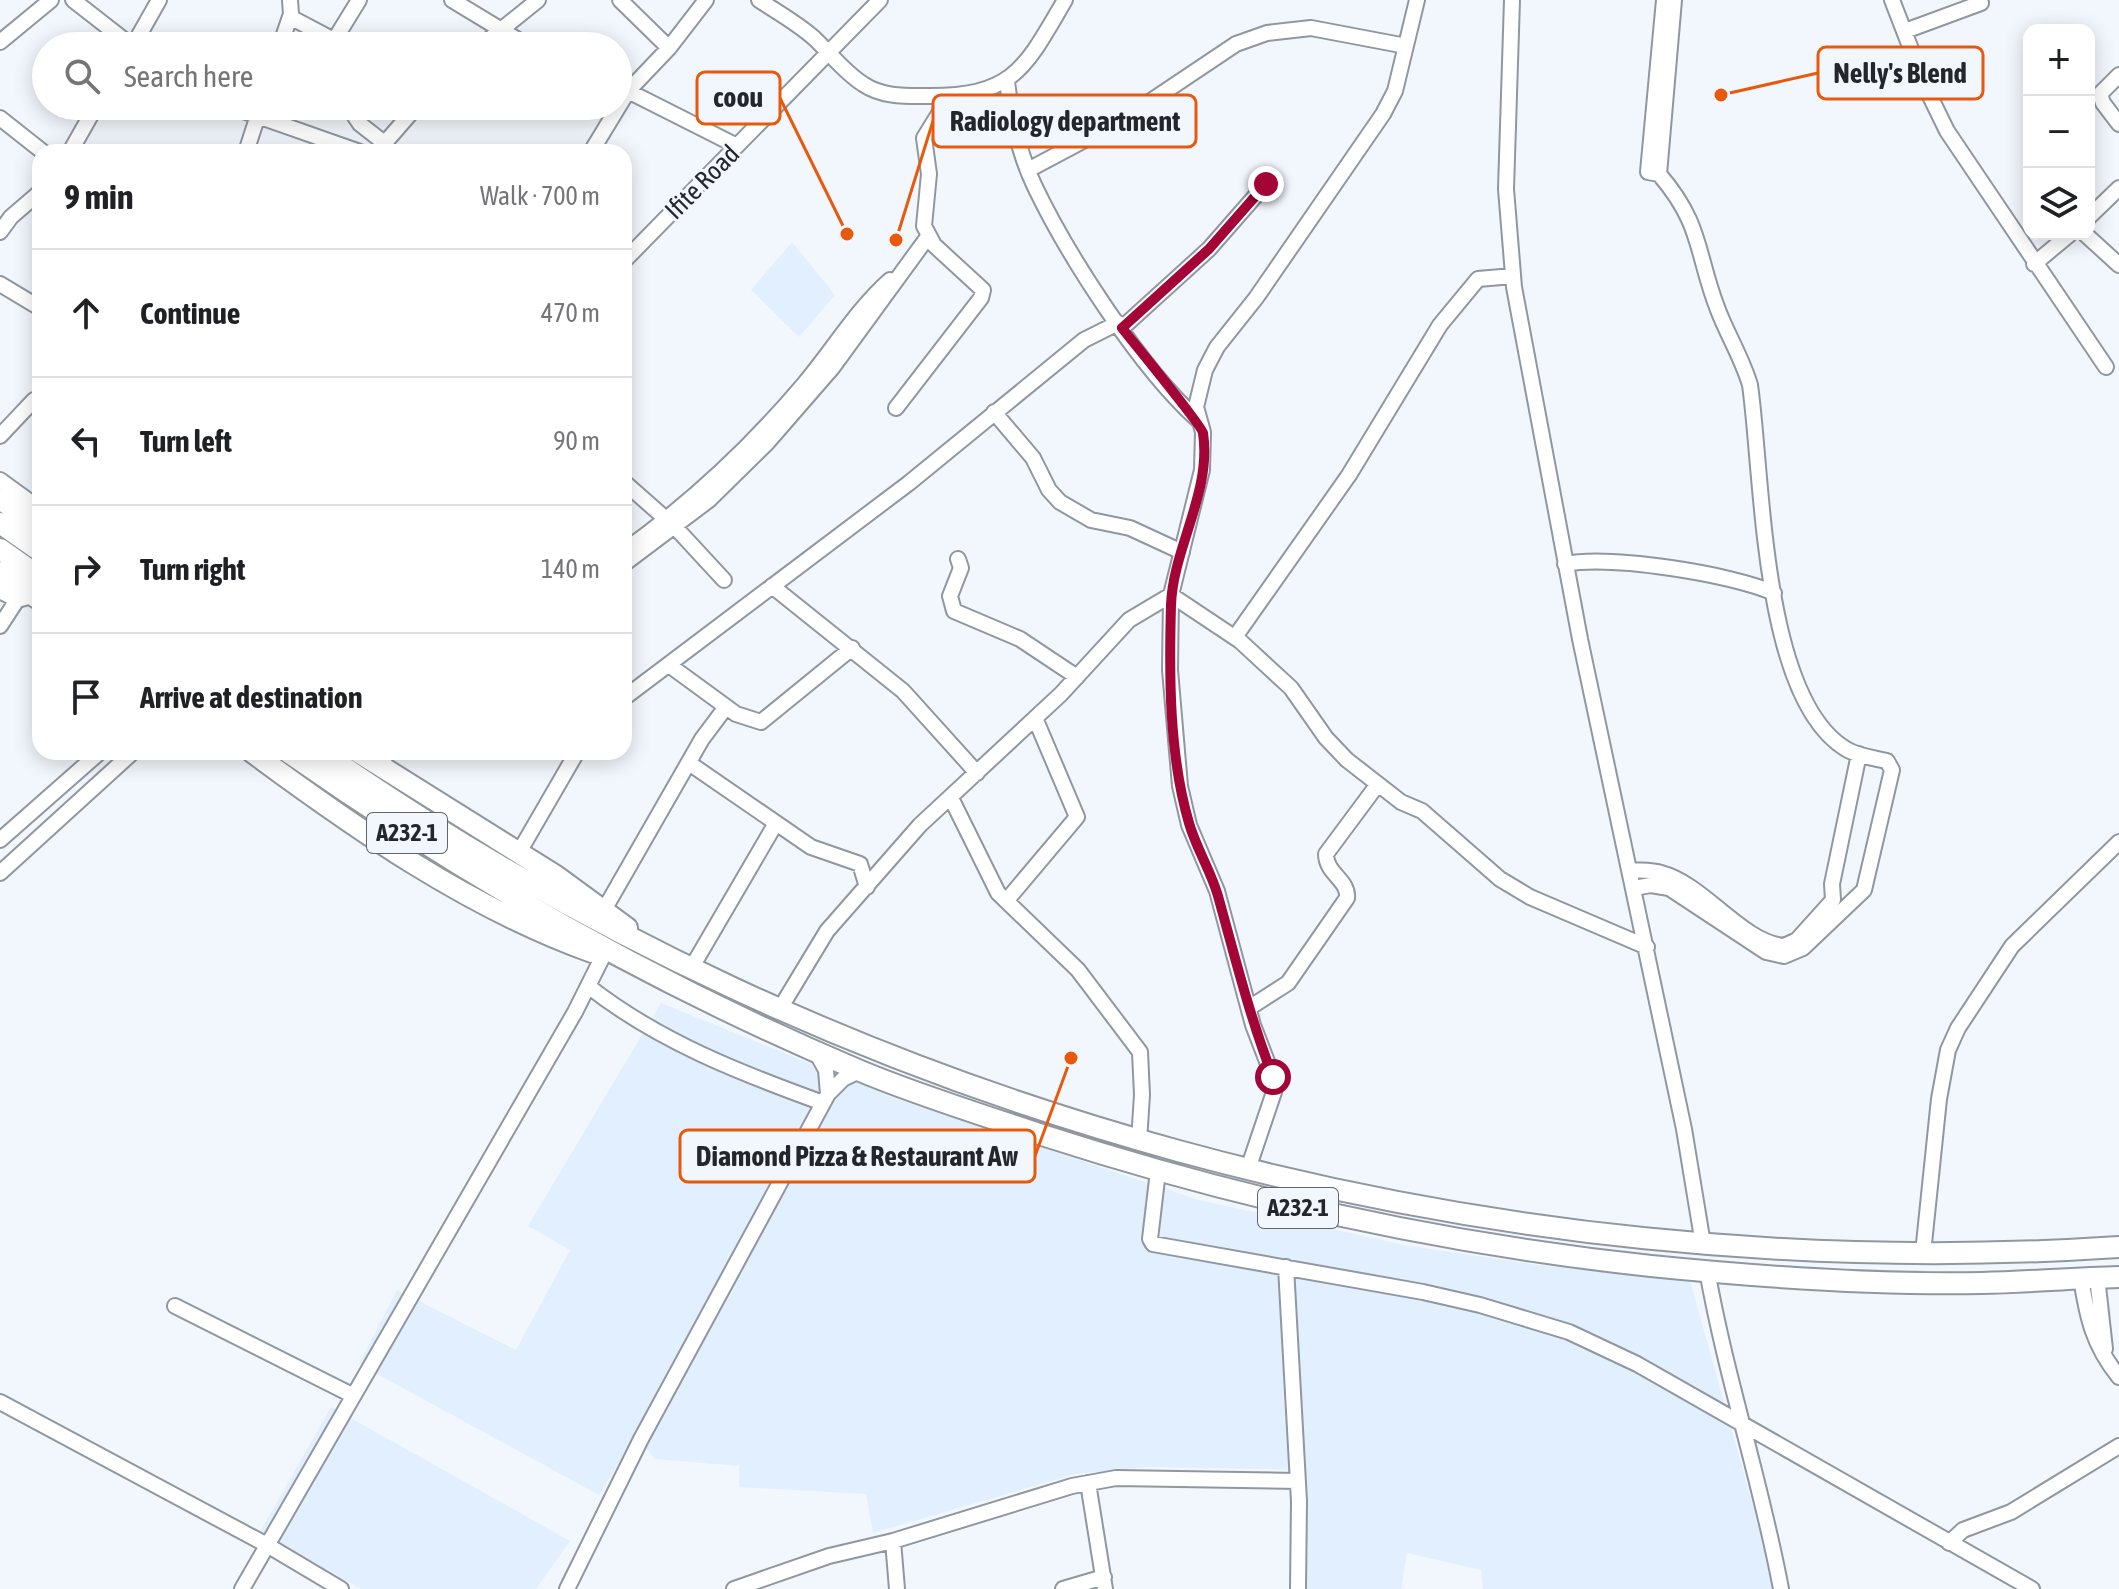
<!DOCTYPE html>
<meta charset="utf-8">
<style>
:root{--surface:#fff;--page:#f2f2f2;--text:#202124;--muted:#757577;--line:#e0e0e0}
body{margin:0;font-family:"Asap Condensed",sans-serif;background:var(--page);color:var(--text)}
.controls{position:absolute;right:24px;top:24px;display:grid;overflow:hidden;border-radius:16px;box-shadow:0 4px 20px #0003}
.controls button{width:72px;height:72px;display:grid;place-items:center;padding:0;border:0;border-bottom:2px solid var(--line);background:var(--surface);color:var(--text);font:40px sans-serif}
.stop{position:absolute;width:24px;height:24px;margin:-18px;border:6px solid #a30537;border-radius:50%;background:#fff}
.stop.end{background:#a30537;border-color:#fff;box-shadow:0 2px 8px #0008}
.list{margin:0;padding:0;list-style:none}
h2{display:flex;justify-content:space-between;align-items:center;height:104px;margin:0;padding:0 32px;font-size:34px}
h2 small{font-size:26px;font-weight:400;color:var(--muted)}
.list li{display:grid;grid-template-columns:52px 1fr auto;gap:24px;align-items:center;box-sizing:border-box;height:128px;padding:0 32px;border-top:2px solid var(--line)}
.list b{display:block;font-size:30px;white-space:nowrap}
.list em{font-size:26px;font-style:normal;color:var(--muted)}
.icon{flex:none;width:44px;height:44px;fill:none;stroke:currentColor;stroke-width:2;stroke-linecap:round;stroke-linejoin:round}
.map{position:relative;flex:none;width:2119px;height:1589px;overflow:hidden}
.search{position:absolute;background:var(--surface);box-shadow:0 4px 20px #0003;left:32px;top:32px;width:600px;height:88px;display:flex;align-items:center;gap:20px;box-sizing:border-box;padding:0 28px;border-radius:44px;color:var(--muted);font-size:30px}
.panel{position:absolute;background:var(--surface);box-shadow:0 4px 20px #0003;left:32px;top:144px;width:600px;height:616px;border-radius:24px}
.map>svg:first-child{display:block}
.built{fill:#e1efff}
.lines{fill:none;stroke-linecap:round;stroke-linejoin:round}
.minor-casing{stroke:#9097a0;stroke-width:18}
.highway-casing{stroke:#9097a0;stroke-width:24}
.minor{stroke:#fff;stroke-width:14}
.highway{stroke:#fff;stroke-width:20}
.route{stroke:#a30537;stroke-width:10}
.labels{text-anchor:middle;stroke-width:6;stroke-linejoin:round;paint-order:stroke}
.shield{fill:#f2f7fd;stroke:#616569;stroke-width:2}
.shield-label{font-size:24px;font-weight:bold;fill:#23262a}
.street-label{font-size:26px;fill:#23262a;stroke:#f2f7fd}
.leader{fill:none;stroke:#e8590c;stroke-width:3}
.callout-dot{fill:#e8590c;stroke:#f2f7fd;stroke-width:3}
.callout{fill:#f2f7fd;stroke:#e8590c;stroke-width:3}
.callout-label{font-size:28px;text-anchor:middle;font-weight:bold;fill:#23262a}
</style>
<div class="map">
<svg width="2119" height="1589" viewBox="0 0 2119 1589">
<rect width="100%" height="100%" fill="#f2f7fd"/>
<path class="built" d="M792,242L835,295L799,337L751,290Z
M661,1003L903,1101L1199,1200L1409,1246L1538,1265L1690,1281L1758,1524L1772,1589H1483L1481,1570L1407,1553L1401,1589H1306V1470L1148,1467L1075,1474L873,1533L866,1494L739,1487V1466L654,1459L648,1450L632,1440L599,1495L359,1364L397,1290L516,1350L570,1250L528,1226Z
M331,1407L570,1541L536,1589H361L260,1532Z"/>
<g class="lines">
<g class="minor-casing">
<path id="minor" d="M73,0L132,46
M452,0L528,46
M620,0L669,48
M759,0C777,12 797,23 814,38C830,53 844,72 863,84C882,97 905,96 927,96C1014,97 1025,68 1065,0
M1512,0L1506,189L1514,287L1580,639L1684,1129L1703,1244
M1892,0L1926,88L1947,131L2106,367
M290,17L345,46
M1905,31L1981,3
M335,39L359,0
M0,42L51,0
M133,46L159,0
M280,46L291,14L290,0
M481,46L538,0
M2119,75L2100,94L2103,103L2119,124
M1007,81C1011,117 1019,154 1035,187C1068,256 1141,369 1197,419
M618,86L737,146
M229,106L360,152
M348,106L360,124L383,142
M0,118L43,152
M70,152L96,106
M246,152L261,106
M377,152L417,106
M591,152L628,91L669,48L706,0
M1028,170L1124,119L1236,44L1267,33L1311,28L1406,46
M1659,174L1674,0
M2089,217L2119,188
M0,232L11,217L40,192
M2085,234L2119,265
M624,261L880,0
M2034,264L2070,234
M0,284L40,308
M1122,328L1209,249L1266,184
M896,408L981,298L983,290L934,245L924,226L929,174L924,138L940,112L943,96
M994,412L1033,458L1049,490L1060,502L1091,520L1130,528L1182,552
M0,436L34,400
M0,480L40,509
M624,482L675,527L724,580
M624,551C692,502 750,448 804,384C833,350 856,310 890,280
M958,559L961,568L950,596L954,611L1020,639L1077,677
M624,564L709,500L767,443L833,367L927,238
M1565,564C1611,555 1732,574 1774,593
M772,586L903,691L977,773
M0,591L17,600L40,594
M0,626L17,600
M1235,637L1349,475L1440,325L1478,279L1513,276
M669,665L736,714L761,722L852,648
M624,698L909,483L1084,340L1118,323
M689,763L811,847L860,864L867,887
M378,766L389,752
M951,798L998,893L1078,970L1140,1052L1142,1095L1139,1141
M0,840L100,752
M518,854L577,752
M1630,870C1640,871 1652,870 1661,873C1704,884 1741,942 1784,946L1797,940L1833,900L1832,884L1859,754
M0,873L133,752
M1634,888L1651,885L1669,888L1766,952L1784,956L1803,948L1864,890L1892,770L1887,761C1874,758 1857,756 1846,749C1761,698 1763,475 1750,385C1742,358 1728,336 1718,310C1696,254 1703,225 1659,174L1648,172L1664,0
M1007,900L1077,817L1035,718
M604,910L702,739L726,707
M692,967L776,823
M588,986C658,1041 740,1073 823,1103
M781,1007L827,931L920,825L1061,694L1129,620L1171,595L1240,641L1291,688L1326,738L1347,760L1401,802L1422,811L1500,879L1530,897L1647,947
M1249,1008L1288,983L1347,898C1349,880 1326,874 1326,854L1378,784
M816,1052L826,1070L828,1094
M1248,1169L1274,1092L1273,1077L1253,1025L1217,891L1189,825L1180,786L1170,670L1171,595L1202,470L1203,432L1196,407L1205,370L1217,347L1256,298L1383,114L1395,91L1417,0
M1158,1171L1150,1239L1153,1244L1423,1292L1480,1305L1569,1332L1637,1364L2032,1589
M1923,1253L1939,1099L1948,1050L1958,1028L2012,946L2119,842
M1286,1267L1299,1501L1298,1589
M1707,1270C1726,1378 1761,1481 1781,1589
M2097,1277L2105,1349
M2081,1278C2087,1317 2093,1345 2119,1377
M175,1306L352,1395
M0,1402L267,1545L341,1589
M1088,1483L1105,1589
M893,1541L897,1589
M1949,1543L1963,1530L2011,1512L2119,1446
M242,1589L575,1012L603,956
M567,1589L641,1439L828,1094L843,1079L859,1071
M734,1589L829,1556L893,1541L1072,1486L1116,1478L1298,1481
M1063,1589L1104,1577"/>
</g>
<g class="highway-casing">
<path id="highway" d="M0,499L40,528
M0,523L40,551
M0,549L40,577
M0,572L40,600
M252,752C356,829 469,908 592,952
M288,752C466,877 657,985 858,1070C917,1095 980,1114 1042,1135C1240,1199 1443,1244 1651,1266C1760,1277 1873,1285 1982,1283C2028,1282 2073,1278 2119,1277
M322,752C841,1114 1488,1289 2119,1247
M358,752L556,876L627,928"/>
</g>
<use href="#minor" class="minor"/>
<use href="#highway" class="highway"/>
</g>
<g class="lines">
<path class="route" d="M1266,184L1209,249L1122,328C1133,342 1202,426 1203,433C1212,492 1173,548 1171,605C1169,676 1169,755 1189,823C1196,848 1211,871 1218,896C1235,957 1250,1018 1273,1077"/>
</g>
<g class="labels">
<g class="shield">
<rect x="367" y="813" width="80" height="40" rx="6"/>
<rect x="1258" y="1188" width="80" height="40" rx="6"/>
</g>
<g class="shield-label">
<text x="407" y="841">A232-1</text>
<text x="1298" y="1216">A232-1</text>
</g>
<g class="street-label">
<text transform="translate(702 182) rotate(-45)" y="9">Ifite Road</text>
</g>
</g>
<path class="leader" d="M1721 95L1818 73M847 234L780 98M896 240L933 121M1071 1058L1035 1156"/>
<g class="callout-dot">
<circle cx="1721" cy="95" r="8"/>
<circle cx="847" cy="234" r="8"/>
<circle cx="896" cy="240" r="8"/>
<circle cx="1071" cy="1058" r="8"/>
</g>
<g class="callout">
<rect x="1818" y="47" width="165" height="52" rx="8"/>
<rect x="697" y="72" width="83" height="52" rx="8"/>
<rect x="933" y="95" width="263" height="52" rx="8"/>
<rect x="680" y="1130" width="355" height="52" rx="8"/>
</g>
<g class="callout-label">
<text x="1900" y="83">Nelly's Blend</text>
<text x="738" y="107">coou</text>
<text x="1065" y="131">Radiology department</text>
<text x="857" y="1166">Diamond Pizza &amp; Restaurant Aw</text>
</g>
</svg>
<div class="controls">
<button>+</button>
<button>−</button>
<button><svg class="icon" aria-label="layers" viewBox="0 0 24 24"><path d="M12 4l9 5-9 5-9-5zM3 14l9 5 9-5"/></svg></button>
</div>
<div class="stop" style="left:1273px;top:1077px"></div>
<div class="stop end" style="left:1266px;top:184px"></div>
<div class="search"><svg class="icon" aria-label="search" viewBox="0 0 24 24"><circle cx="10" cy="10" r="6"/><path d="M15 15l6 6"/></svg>Search here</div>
<section class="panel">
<h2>9 min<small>Walk · 700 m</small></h2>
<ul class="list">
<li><svg class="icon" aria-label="ahead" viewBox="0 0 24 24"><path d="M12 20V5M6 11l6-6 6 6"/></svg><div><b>Continue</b></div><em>470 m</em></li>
<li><svg class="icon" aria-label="left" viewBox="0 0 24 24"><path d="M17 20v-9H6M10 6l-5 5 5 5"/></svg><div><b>Turn left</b></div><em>90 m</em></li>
<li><svg class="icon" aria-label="right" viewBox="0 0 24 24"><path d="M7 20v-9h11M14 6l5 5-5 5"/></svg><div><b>Turn right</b></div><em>140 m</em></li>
<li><svg class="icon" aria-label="arrive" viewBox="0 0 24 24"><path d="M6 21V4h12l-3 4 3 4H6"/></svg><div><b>Arrive at destination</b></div></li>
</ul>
</section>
</div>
